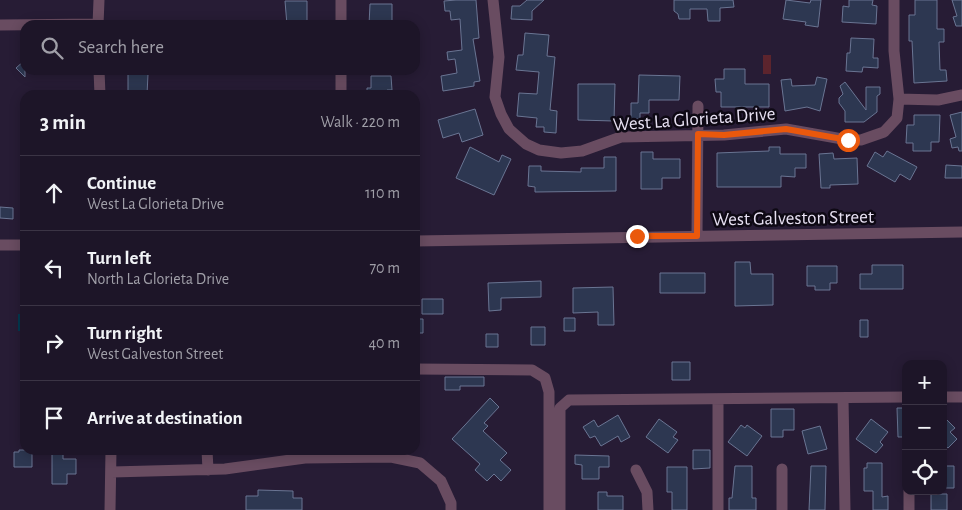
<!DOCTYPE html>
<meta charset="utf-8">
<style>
:root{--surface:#1d1528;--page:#251e30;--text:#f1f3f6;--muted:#a09fa8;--line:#3b3445}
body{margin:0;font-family:"Alegreya Sans",sans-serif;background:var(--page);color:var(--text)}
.controls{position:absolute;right:15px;bottom:15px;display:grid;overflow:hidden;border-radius:10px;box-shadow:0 2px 12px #0003}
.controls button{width:45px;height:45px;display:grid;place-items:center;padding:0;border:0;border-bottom:1px solid var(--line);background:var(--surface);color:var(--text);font:25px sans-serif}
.stop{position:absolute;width:15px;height:15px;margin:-11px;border:4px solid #ea580c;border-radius:50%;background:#fff}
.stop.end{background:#ea580c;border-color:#fff;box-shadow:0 1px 5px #0008}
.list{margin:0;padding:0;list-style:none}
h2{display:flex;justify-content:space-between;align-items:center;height:65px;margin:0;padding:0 20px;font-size:21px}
h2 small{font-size:16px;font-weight:400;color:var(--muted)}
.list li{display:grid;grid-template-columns:32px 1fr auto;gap:15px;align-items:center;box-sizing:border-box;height:75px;padding:0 20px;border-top:1px solid var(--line)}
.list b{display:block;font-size:19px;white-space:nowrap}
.list p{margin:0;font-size:16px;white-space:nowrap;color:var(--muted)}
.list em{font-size:16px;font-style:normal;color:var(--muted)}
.icon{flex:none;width:28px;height:28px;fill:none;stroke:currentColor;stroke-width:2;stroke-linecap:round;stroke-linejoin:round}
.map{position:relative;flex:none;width:962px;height:510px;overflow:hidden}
.search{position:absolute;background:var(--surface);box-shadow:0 2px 12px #0003;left:20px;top:20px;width:400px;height:55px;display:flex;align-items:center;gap:12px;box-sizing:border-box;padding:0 18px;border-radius:15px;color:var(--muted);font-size:19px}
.panel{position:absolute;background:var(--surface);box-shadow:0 2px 12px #0003;left:20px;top:90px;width:400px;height:365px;border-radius:15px}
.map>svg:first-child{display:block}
.green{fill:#5c242d}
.water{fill:#033950}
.building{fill:#2d3751;stroke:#6a7593}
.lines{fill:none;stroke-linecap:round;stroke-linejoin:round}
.minor{stroke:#694c61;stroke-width:11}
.route{stroke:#ea580c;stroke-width:6}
.labels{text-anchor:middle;stroke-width:5;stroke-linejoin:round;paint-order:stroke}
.street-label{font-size:19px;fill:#e7e0f2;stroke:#0e0914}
</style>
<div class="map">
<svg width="962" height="510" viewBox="0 0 962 510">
<rect width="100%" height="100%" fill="#271c35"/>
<path class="green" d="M763,55H771V74H763Z"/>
<path class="water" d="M18,314H25V331H18Z"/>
<path class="building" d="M456,0H476L479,38L473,39L480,81L474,82V86L443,91L441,76L457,73L455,59L448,60L447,52L462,50L460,19L451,20L450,11H445L444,1Z
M527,0H544L532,11V20L511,19L512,6H520Z
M674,0H733L734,7L720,8V21H708L707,9H690V19H679L678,14L674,11Z
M786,0L810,3L811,0H821L818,27L805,25L806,22L783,19Z
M849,0H873L872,5L877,6L876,24L842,22L843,6L849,7Z
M915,0H937V29H944V42H939L940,70H946L947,81L914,83L912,41H909V15H915Z
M952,0H962V26H956L953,17L957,16Z
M285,1H307V25H287Z
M370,4H392V25H369Z
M525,33L549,35L547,56L555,57L550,110L557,111L556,133L544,132V127H536L537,118L517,116L519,93L537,94L539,72L516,70L518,55H523Z
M851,38L874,39L873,58H878V68L863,67L862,72L846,71L847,53H850Z
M25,60V77L16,68Z
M724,69H745V84H769V107H721V92H716L715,79H724Z
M128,74H148L147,95H128Z
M639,75L680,76L679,100H649V113H640V119H631V103H638Z
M371,76H391L392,90H387V95H367V88H371Z
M817,77L827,79L820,111L807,107L785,111L781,80L791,79L792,86L815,85Z
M845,82L866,110V87H880V94L877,96V112L864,122H845V111L839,103V98L843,94L840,86Z
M578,84H615L614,121L578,120Z
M475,109L483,135L462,142L459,133L443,138L438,120Z
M962,112V151H959L958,147L952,148L950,139L956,137L950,115Z
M914,115H940L939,142H931V151H913V143H906L907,125H914Z
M470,147L499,162L502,155L511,159L494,195L456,178Z
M769,147H780V154H806V168H795V177L781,176V187H717V153L769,151Z
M887,151L917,167L910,180L900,174L895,182L867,166L875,152L883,157Z
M641,152H653V159H680V178H662V189H641Z
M833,153L834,159L857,158L858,184L830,185V188H821L819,154Z
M604,157H616V191L535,192V187L528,186L529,166H541V171L581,172V168H604Z
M946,165L962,166V178H945Z
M0,207L13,208V219L0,218Z
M735,262H750L751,274H773V305L735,306Z
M872,265H903V289H860V274H872Z
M807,266H837V283H830V290H815V286H807Z
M660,273H705V293H660Z
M541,281V297L501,298V310L489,311L488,283Z
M613,287L614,325H598V312L573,313V288Z
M422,299H443V314H422Z
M564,318H575V331H564Z
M415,319H423V333H415Z
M860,320H868V337H860Z
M531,327H545V345H531Z
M486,334H498V347H486Z
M672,362H690V380H672Z
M445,377H484V386H460V390H445Z
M490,398L499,407L484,423L488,426L483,431L507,453L500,460L511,470L501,481L494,474L487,481L475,470L480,464L452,439Z
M897,408H906V437H898Z
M771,409H794V430H783V437H771Z
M618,415L630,437L621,442L618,436L601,446L595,436L590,438L583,427L594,420L598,427Z
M943,416L955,428L950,432L957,439L948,448L943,444Z
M659,419L677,432L673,437L678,440L668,453L646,437Z
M871,419L888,432L880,442L883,445L876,453L856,439Z
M741,425L745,428L747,425L762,436L747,456L728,442Z
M820,426L827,449L808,454L802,431Z
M19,450H32V467H14V452H19Z
M52,450H63V459H76V474H67V484H52Z
M693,450H710V468L693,469Z
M575,455L609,456V467H599V479H582V465L575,464Z
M867,463H882V497L888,496V510H873V491H864V468H867Z
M735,466H752V498H756V510H729V498H732Z
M811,466H826L825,510H809Z
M943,466H954V488H943Z
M667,467H687V510H672V492H667Z
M258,490L293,491V498H302V510H246V496H258Z
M598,492H607V496H623V510H598Z
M931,494H947V510H931Z"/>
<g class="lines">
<path class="minor" d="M341,0V25
M493,0L499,57L495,97L501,114L509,129L526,144L539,150L561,153L582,151L621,137L724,135L786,129L848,140H861L884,132L897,118L899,99L894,51V0
M0,25L98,24
M98,25L99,0
M99,70L100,95
M341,70V95
M899,99L938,100L962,95
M697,235L698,106
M415,241L962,232
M0,245H25
M415,369L532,370L545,378L549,392V510
M943,397H962
M843,398L845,510
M207,450L208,470
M782,469V510
M636,470L647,492L648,510
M112,472L225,469L305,458L391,457L420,463L441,481L451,503V510
M909,491V510
M110,510L111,450
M560,510V408L569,400L906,397
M718,510V400"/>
</g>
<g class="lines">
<path class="route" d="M637,236H697L698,134L724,135L786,129L848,140"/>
</g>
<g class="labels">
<g class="street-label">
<text transform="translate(694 118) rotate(-4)" y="7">West La Glorieta Drive</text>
<text transform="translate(793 217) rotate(-1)" y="7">West Galveston Street</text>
</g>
</g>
</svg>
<div class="controls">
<button>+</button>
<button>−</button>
<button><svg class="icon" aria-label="locate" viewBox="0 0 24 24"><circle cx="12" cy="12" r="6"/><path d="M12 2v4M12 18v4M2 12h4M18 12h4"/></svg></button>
</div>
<div class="stop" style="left:848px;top:140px"></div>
<div class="stop end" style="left:637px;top:236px"></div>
<div class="search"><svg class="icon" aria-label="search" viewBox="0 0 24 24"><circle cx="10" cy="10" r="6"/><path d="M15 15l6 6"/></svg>Search here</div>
<section class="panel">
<h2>3 min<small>Walk · 220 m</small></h2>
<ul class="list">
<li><svg class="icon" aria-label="ahead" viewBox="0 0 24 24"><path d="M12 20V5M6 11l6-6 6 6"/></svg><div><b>Continue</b><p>West La Glorieta Drive</p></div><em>110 m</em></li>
<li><svg class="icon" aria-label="left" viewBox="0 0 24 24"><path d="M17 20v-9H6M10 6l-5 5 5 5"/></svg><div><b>Turn left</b><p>North La Glorieta Drive</p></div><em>70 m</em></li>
<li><svg class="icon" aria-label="right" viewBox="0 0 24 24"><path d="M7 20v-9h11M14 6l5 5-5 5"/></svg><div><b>Turn right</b><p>West Galveston Street</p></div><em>40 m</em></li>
<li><svg class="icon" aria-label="arrive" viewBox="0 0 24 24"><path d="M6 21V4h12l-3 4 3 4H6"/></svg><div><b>Arrive at destination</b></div></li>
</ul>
</section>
</div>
